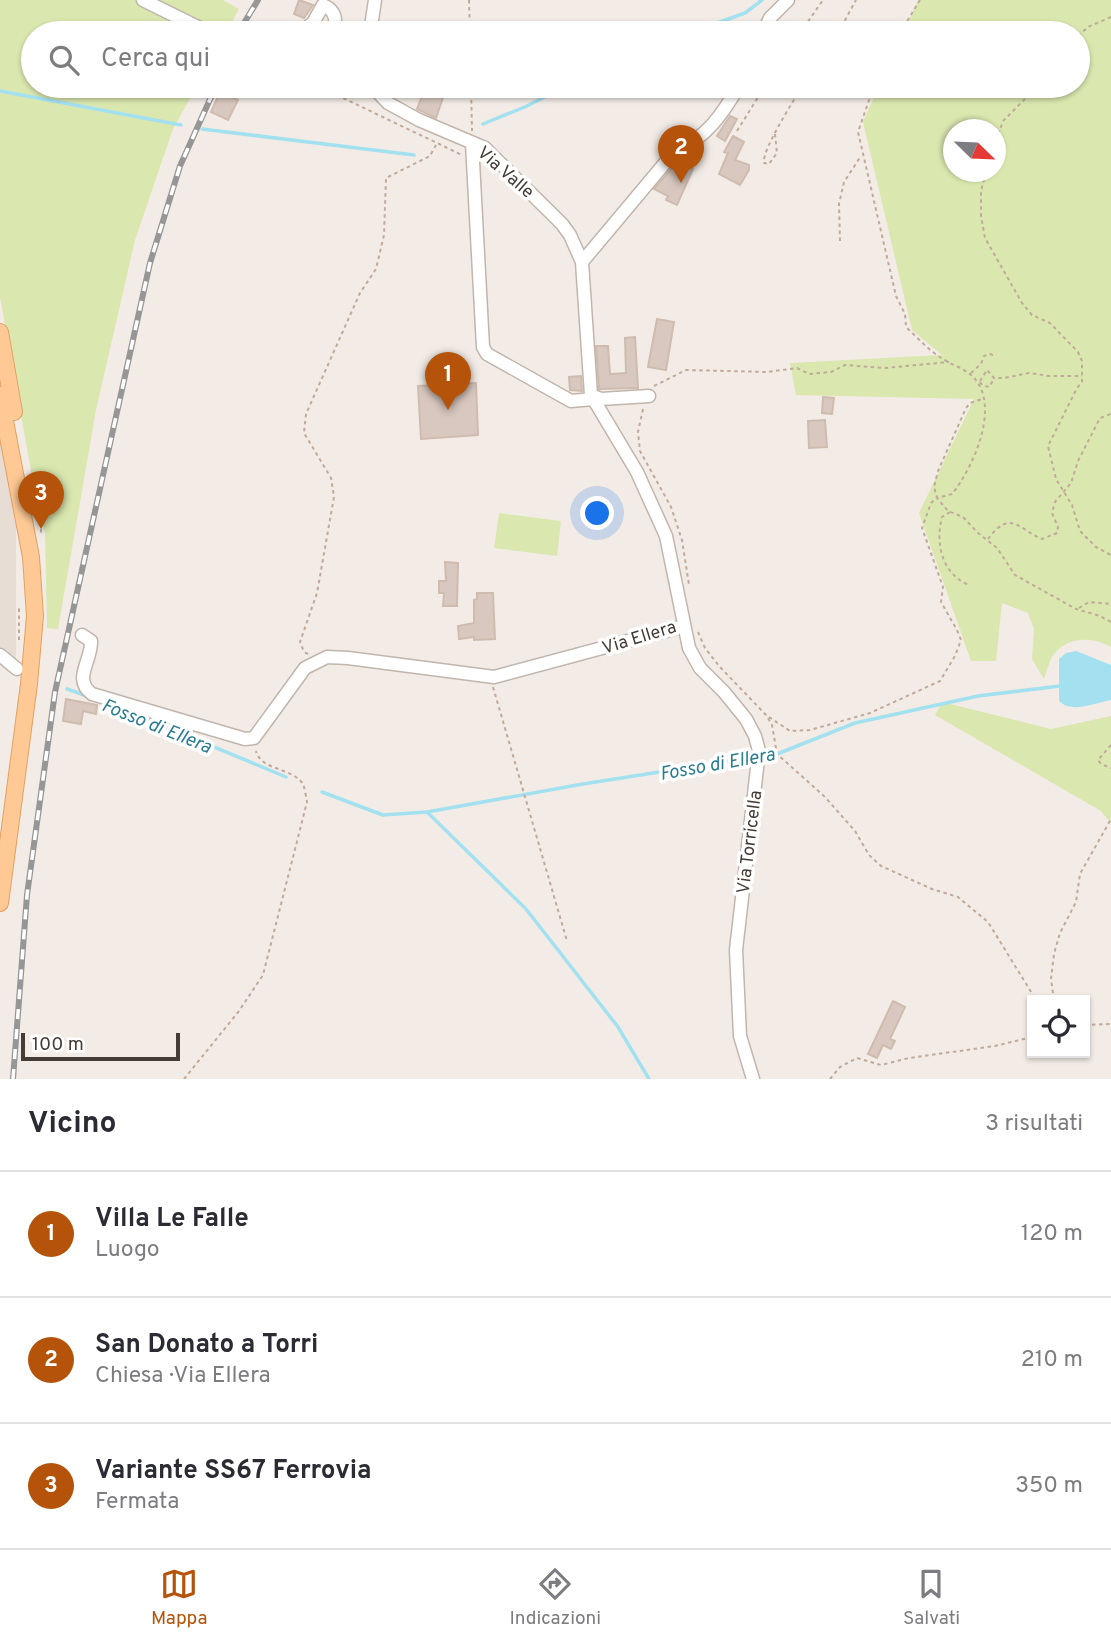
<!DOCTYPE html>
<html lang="it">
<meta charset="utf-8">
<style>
:root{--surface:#fff;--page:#f2f2f3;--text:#2b2b33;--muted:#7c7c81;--line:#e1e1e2;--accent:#b45309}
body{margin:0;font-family:Overpass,sans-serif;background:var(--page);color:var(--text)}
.controls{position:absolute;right:21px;bottom:21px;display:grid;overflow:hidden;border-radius:0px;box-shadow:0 2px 5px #0004}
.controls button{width:63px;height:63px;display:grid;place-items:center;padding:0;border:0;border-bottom:2px solid var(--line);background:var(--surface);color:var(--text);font:35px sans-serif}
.compass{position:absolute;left:943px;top:119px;width:63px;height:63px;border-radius:50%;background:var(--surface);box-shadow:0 2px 5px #0004;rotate:113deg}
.scale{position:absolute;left:21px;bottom:18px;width:159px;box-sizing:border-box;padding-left:7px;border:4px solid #463c36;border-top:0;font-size:19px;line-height:24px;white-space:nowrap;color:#463c36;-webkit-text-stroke:5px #fff;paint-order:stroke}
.you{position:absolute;left:598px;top:514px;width:24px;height:24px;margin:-18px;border:5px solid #fff;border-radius:50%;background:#1a73e8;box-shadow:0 0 0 10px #1a73e833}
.badge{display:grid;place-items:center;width:46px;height:46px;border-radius:50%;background:var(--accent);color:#fff;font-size:23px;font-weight:700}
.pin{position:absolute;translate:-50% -58px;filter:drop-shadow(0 2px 4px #0008)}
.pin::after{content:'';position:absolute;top:37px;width:24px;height:21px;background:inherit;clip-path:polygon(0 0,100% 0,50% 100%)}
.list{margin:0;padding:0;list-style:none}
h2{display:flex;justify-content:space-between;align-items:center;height:91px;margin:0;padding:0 28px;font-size:30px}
h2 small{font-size:23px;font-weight:400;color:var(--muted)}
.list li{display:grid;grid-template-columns:46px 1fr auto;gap:21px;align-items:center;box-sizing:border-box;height:126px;padding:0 28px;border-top:2px solid var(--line)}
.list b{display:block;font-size:26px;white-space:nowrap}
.list p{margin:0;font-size:23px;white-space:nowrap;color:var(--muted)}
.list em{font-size:23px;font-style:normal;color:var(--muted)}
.icon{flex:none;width:38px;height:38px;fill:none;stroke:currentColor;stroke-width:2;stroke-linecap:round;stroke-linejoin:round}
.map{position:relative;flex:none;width:1111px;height:1079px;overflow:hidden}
.search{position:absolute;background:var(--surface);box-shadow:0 2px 5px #0004;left:21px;right:21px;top:21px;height:77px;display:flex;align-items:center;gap:18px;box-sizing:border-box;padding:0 24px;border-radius:38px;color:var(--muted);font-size:26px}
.sheet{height:469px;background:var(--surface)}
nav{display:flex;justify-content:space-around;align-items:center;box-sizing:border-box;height:98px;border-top:2px solid var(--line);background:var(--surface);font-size:19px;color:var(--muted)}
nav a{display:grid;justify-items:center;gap:4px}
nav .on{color:var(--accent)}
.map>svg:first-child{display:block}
.residential{fill:#e7ddd4}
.green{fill:#dae7af;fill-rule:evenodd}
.water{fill:#a3e1f0}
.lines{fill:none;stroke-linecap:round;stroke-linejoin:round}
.stream{stroke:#a3e1f0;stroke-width:3.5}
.building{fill:#d8c8bf;stroke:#cfbcaf;stroke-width:2}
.minor-casing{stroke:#c1b5ac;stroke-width:15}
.major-casing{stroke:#e3a164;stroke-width:18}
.path{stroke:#c0aa9a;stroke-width:2;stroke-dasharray:3.5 3.5;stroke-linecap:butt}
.minor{stroke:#fff;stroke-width:12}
.major{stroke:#fec995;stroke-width:16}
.rail-casing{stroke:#969696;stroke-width:6}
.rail{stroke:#fff;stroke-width:3.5;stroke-dasharray:10;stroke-linecap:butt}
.labels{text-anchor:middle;stroke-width:7;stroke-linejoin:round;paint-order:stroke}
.street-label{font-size:18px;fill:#463c36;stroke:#fff}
.water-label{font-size:19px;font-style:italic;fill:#297c91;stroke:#fff}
</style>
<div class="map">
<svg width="1111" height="1079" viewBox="0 0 1111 1079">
<rect width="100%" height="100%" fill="#f3ece6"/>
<path class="residential" d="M0,440L16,526V660L11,666L0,657Z"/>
<path class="green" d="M0,0H223L239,9L226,33H33V86H197L173,129L135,240L96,410L58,629L47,628L45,533L37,505L0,297Z
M918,0H1111V647C1094,637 1069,636 1055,653C1049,659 1047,672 1044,679L1032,659L1034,629L1028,613L1002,603L996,661H971L919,513L974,399L796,395L790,363L942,355L912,330L863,122L879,86H1078V33H903ZM954,130H996V172H954Z
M499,513L561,521L557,556L494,548Z
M942,702L1051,729L1111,716V824L1101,811L935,715Z"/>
<path class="water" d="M1076,651L1111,665V700C1094,703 1072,714 1059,701V659L1066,653Z"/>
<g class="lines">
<path class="stream" d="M689,33L745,13L762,0
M0,91L181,125
M483,124L527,106L566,86
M202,129L414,155
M67,689L87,696
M123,709L286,777
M762,756L777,754L855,723L978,696L1060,686
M322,792L383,815L427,812L583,784L755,757
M427,812L526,909L618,1027L649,1079"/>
</g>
<path class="building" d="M299,0L313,5L304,18L294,14Z
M422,86H447L436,118L417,109L424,91Z
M220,92L238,100L228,120L211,112Z
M730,116L737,119L725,141L717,136Z
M733,136L744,142L735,160L749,165V170L740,185L719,174L728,153L724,152Z
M677,162L693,169L677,205L666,200L668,196L654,189Z
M657,319L674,322L666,370L648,367Z
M635,337L638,388L599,389L596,346H608L610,374L626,373L625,338Z
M581,376L582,391L570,390L569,377Z
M476,383L478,435L421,439L418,386Z
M823,397L834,398L832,414L822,413Z
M825,420L827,447L809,448L808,421Z
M445,562L458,563L457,606H443L444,593H439V581H446Z
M477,593H493L495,639L474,640V637L459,639L458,626L474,623V600L477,599Z
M66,699L97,705L96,714L83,711L81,724L63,721Z
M893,1001L905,1007L890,1039L895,1041L891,1049L883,1045L877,1058L868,1054Z"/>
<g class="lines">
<g class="minor-casing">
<path id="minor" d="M143,0L210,33
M306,28L313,23L323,5C337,11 336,20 334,33
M370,33L375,0
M763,33L770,18L788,0
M351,86L360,89L372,86
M372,86L388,103L419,120L485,148L562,224L570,235L582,262L591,395L637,472L666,536L689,648L700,668L724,692L746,719L755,736L759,751L736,950L740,1036L753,1079
M472,143L483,347L487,354L571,401L593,399
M582,262L675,151C706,139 723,113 739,86
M591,395L601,399L649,396
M82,635L91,641C92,661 72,679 92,694L245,739L254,738L305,668L327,657L348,658L494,677L684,626
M0,655L17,669"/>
</g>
<g class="major-casing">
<path id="major" d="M0,332L14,412
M0,395L31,557L35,616L29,684L0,903"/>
</g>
<path class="path" d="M469,0L470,33
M800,33L823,0
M838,33L856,0
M900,33L920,0
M1078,36L1088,27L1111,17
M318,86L462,155
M471,86L472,131
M874,86L858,132L896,296L905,314L906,327C918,338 929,351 943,359C952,365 963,368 971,375C1003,403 973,468 952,494L937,498L948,511L963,517L978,533L997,548L1015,575L1076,609L1100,616L1111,622
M737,131L765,86
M775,134L777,153L769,164L764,163C762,149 794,101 802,86
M996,141L1003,121L1038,86
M986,172L981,191V216L985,238L1022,303L1032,315L1050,323L1078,352L1082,361V382L1077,388L1048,446L1056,479L1072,505L1080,531L1096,547L1111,555
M840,241L839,204L844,182L861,156
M971,373L981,364L984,356L990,354L995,356
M980,381L987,370L994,378H1004L1029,373L1049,376H1082
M980,382L982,385L989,387L994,379
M654,386L686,370L767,372L797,368L809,374L831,372L845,365L885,368L949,362
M643,409L638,432L640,451L671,507L682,540L689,585
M950,512L942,517C935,544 942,574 969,585
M41,529V535
M988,539C1011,508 1019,530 1042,539L1057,533L1058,527L1052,513L1055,502L1071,483L1078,461L1100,418L1111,414
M1079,608L1089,602L1111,604
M698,632L705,648L720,667L766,715L772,725L777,754L825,797L855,831L869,855L881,866L932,889L958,897L988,922L1036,1000
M19,640V609H21
M308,654L304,652L300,642L317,593L334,497L331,478L304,433L306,414L360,293L376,269L384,235L386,178L430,156L437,143
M493,687L567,941
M769,717L790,731L810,730L870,713L940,681L955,656L961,640L957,630L941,602L943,587L922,528L931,503L937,498L934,487L938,471L966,408L970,403L982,399
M1111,745L1098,760L1101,764L1111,768
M1054,1000L1051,979L1054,954L1060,933L1076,902L1080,874L1111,819
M1085,1025L1111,1024
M184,1079L239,1011L263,975L307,802C306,797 305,789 303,784C292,767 261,771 256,751
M830,1079L840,1067L857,1058L881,1065L909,1058L995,1046L1032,1037"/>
<use href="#minor" class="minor"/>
<use href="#major" class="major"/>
<g class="rail-casing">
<path id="rail" d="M238,33L258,0
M13,1079L27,895L55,692L150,263L180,166L216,86"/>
</g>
<use href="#rail" class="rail"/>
</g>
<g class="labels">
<g class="street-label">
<text transform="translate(506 172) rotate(41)" y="6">Via Valle</text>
<text transform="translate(639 637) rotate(-17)" y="6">Via Ellera</text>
<text transform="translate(749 842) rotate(-83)" y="6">Via Torricella</text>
</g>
<g class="water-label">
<text transform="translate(157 725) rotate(22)" y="7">Fosso di Ellera</text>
<text transform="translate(717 763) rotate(-10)" y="7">Fosso di Ellera</text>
</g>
</g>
</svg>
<div class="controls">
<button><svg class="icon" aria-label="locate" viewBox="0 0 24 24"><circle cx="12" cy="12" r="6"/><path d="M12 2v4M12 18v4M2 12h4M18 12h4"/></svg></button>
</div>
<svg class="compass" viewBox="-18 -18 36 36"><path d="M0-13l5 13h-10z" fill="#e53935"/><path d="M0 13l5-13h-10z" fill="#7c7c81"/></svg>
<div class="scale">100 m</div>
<div class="you"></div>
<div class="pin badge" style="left:448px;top:410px">1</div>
<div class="pin badge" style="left:681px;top:183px">2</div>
<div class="pin badge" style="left:41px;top:529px">3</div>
<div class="search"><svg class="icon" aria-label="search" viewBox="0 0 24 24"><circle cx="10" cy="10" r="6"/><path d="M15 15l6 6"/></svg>Cerca qui</div>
</div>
<section class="sheet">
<h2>Vicino<small>3 risultati</small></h2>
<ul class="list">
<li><span class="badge">1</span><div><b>Villa Le Falle</b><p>Luogo</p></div><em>120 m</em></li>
<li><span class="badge">2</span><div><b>San Donato a Torri</b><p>Chiesa · Via Ellera</p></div><em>210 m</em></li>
<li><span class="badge">3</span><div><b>Variante SS67 Ferrovia</b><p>Fermata</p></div><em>350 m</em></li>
</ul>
</section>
<nav>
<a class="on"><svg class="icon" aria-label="map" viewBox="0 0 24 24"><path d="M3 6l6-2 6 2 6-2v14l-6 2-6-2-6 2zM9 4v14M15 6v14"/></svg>Mappa</a>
<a><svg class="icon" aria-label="directions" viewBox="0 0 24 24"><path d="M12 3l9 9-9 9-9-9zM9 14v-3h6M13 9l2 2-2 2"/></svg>Indicazioni</a>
<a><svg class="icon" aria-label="saved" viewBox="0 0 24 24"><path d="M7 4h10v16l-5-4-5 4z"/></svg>Salvati</a>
</nav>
